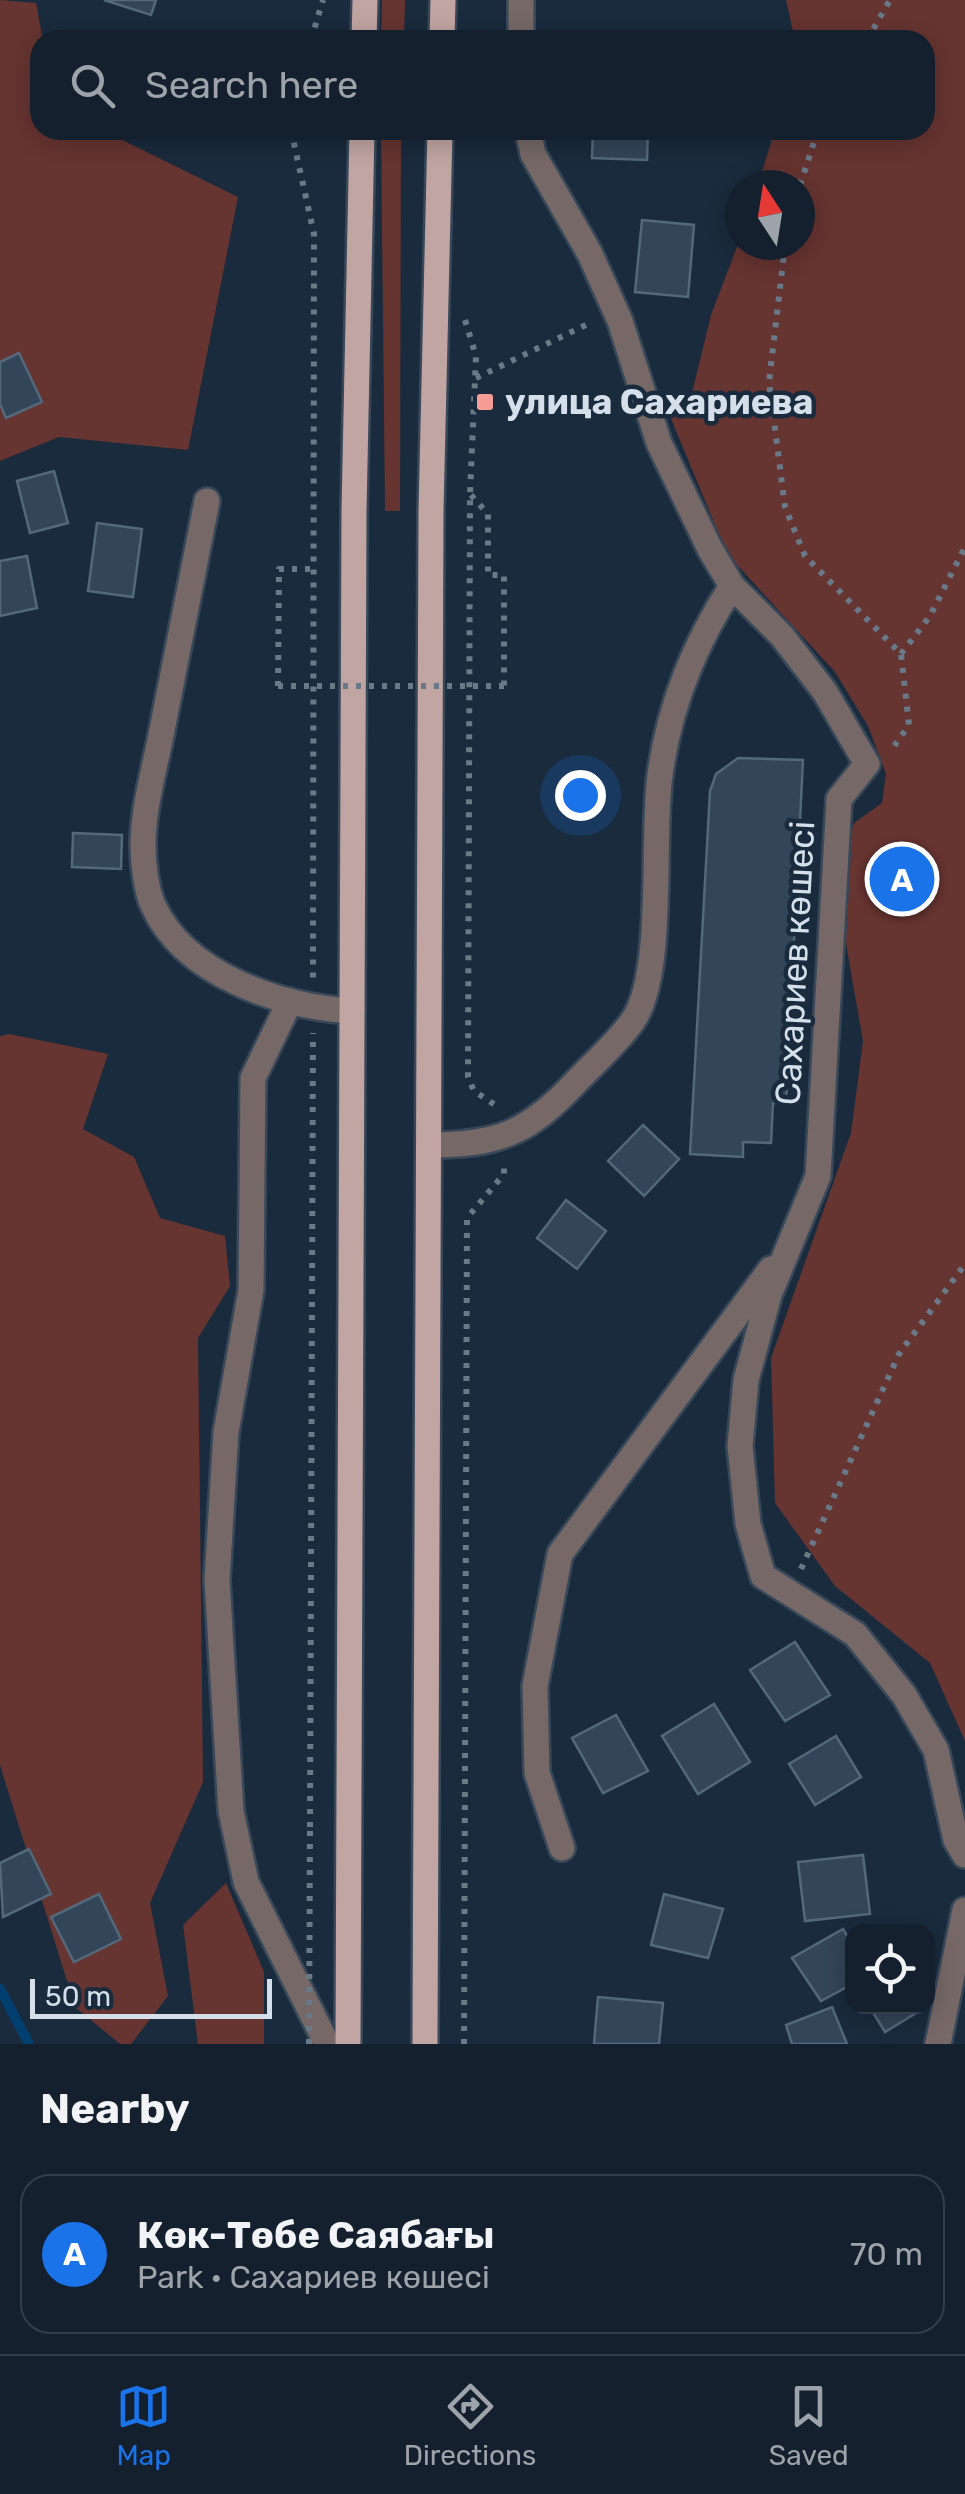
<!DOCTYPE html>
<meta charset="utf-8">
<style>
:root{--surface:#14202e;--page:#212d3a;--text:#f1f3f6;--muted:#9da3aa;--line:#333e4a;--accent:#1a73e8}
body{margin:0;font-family:Rubik,sans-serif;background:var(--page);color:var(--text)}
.controls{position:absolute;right:30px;bottom:30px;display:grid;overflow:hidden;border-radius:20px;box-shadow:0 5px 25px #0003}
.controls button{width:90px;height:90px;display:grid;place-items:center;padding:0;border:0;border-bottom:2px solid var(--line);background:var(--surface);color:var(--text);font:50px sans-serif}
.compass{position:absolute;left:725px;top:170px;width:90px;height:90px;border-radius:50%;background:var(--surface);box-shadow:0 5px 25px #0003;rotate:348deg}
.scale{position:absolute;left:30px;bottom:25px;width:242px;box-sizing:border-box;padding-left:10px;border:5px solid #d4dfea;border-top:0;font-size:28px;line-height:35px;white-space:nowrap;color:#d4dfea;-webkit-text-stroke:8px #1a2b3d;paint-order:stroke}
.you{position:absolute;left:580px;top:795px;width:35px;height:35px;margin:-25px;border:8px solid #fff;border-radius:50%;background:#1a73e8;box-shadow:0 0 0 15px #1a73e833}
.badge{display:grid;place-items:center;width:65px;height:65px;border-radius:50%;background:var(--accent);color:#fff;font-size:32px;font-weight:700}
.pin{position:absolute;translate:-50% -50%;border:5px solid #fff;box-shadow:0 2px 10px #0006}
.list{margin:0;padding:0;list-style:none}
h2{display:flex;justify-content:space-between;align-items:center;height:130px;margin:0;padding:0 40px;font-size:42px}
h2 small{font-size:32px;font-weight:400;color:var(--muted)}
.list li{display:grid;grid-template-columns:65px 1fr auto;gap:30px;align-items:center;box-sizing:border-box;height:160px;margin:0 20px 20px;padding:0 20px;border:2px solid var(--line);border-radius:30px}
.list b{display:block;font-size:38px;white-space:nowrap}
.list p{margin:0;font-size:32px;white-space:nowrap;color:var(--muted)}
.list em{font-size:32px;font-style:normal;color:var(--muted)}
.icon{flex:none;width:55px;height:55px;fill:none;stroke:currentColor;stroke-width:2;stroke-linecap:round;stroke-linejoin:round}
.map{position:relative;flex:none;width:965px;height:2044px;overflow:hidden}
.search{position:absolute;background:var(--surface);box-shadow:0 5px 25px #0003;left:30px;right:30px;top:30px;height:110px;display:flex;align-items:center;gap:25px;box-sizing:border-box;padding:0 35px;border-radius:30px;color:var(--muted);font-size:38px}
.sheet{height:310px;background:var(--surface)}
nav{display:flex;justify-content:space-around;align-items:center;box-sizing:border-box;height:140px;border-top:2px solid var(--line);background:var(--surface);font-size:28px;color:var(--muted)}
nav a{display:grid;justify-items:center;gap:5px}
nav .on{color:var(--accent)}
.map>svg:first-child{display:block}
.green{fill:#663431}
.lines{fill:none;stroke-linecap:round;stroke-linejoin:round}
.stream{stroke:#003f6f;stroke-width:10}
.building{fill:#334558;stroke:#54687c;stroke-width:2.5}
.minor-casing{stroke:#384859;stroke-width:30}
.major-casing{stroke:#384859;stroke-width:30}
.path{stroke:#6a7988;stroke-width:6;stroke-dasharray:5 8;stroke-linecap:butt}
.minor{stroke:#756866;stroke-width:25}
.major{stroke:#c1a5a2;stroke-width:25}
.path-bridge{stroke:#6a7988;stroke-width:6;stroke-dasharray:5 8;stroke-linecap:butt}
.poi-dot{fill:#f59c94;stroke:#1a2b3d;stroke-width:4}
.labels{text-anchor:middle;stroke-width:9;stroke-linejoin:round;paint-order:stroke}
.poi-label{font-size:35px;font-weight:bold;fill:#d4dfea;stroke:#1a2b3d;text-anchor:start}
.street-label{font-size:35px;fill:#d4dfea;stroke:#1a2b3d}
</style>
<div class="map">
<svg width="965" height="2044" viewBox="0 0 965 2044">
<rect width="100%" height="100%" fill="#1a2b3d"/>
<path class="green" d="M0,0L36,3L43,40L40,130H102L238,197L188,450L59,437L0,461Z
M382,0H405L404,40H381Z
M786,0H965V1741L930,1663L835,1586L775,1503L771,1358L851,1133L863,1041L838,898L840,860L854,823L882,803L886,774L868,726L835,672L727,554L667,409L690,401L711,315L740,239V245H800V185H758L775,130H925V40H795Z
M381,130H401L400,511H385Z
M9,1034L108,1054L83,1129L134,1157L160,1218L225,1236L230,1286L198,1338L203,1782L150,1903L168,1996L131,2044H120L75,2007L0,1765V1036Z
M226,1883L264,1972V2044H198L183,1925Z"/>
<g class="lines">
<path class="stream" d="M0,1989L29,2044"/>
</g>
<path class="building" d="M104,0H156L151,15Z
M593,130H648L647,160L592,158Z
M642,220L694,225L688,297L635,292Z
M19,353L42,402L6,418L0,404V362Z
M54,471L68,523L30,533L17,481Z
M97,523L142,529L133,597L88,591Z
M27,556L37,608L0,616V561Z
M738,758L803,760L786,1103H773L771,1143L743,1142V1157L690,1154L710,791L716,774Z
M73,833L122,835L121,869L72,867Z
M643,1125L679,1159L644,1196L608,1161Z
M566,1200L606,1231L577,1269L537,1238Z
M795,1642L830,1695L785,1721L750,1670Z
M714,1704L750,1762L698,1794L662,1736Z
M616,1715L648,1771L603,1793L572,1738Z
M836,1736L861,1777L815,1805L789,1764Z
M29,1849L51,1894L3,1917L0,1863Z
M863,1855L870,1914L805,1921L798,1862Z
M99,1894L121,1939L74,1962L51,1917Z
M664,1894L723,1909L708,1958L651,1945Z
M843,1929L852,1944V1984L821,2001L792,1958Z
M598,1997L663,2003L659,2044H594Z
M869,2006H925L926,2007L885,2032Z
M832,2007L847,2044H792L786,2025Z"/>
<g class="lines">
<g class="minor-casing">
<path id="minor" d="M521,40V0
M528,130L533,154L590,254L620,321L659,443L710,549L732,586L782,636L825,692L867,764L839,799L818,1176L769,1295L746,1380L740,1446L748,1524L763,1576L855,1634L904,1695L936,1750L956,1840L965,1855
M207,501C192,576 178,651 163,725C156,764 143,806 143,845C143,862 146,890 153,905C184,975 281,1007 352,1011
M290,1001L253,1078L251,1290L226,1432L217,1580L231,1811L246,1882L327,2044
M429,1145C498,1145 528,1133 575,1083C594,1063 616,1044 632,1022C666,975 651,836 660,775C669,707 695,643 732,586
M562,1848L537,1773L535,1686L560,1554L771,1269
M938,2044L965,1910"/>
</g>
<g class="major-casing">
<path id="major" d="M364,40L365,0
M442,40L443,0
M348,2044L354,511L362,130
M425,2044L431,511L440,130"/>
</g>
<path class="path" d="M311,40L323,0
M867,40L890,0
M291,130L314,234L313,981
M800,185L818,130
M785,245L769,382L785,507L805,556L901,654L909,725L890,752
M465,320L476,356L470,494L468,1077L474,1091L498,1107
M476,378L592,322
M471,495L488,514V575H504V686
M901,654L930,616L965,547
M278,686L279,569H314
M801,1569L899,1354L965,1264
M310,1827L313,1033
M464,2044L467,1218L504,1174V1161"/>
<use href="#minor" class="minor"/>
<use href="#major" class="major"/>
<path class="path-bridge" d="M278,686H504
M309,2044L310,1827"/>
</g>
<rect class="poi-dot" x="475" y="392" width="20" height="20" rx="5"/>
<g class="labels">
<g class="poi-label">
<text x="505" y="414">улица Сахариева</text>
</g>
<g class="street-label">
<text transform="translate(795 963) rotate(-87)" y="12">Сахариев көшесі</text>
</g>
</g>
</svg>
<div class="controls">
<button><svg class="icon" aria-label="locate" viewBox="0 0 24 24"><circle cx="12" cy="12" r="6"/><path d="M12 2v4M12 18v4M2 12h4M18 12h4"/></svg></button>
</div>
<svg class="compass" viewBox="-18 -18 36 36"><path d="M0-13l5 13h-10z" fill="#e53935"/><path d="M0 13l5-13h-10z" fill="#9da3aa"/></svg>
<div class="scale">50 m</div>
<div class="you"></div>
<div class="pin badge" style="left:902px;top:879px">A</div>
<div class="search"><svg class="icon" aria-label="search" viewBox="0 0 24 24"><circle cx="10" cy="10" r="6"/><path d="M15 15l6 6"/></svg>Search here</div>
</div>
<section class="sheet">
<h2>Nearby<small></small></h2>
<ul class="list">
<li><span class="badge">A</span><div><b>Көк-Төбе Саябағы</b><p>Park · Сахариев көшесі</p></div><em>70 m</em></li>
</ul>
</section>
<nav>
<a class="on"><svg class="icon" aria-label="map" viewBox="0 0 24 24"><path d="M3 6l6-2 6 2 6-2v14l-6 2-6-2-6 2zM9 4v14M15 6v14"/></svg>Map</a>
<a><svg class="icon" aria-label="directions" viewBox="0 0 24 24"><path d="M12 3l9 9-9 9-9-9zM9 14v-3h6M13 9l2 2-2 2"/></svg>Directions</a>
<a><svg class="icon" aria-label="saved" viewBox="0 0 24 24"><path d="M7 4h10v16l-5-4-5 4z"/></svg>Saved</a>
</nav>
